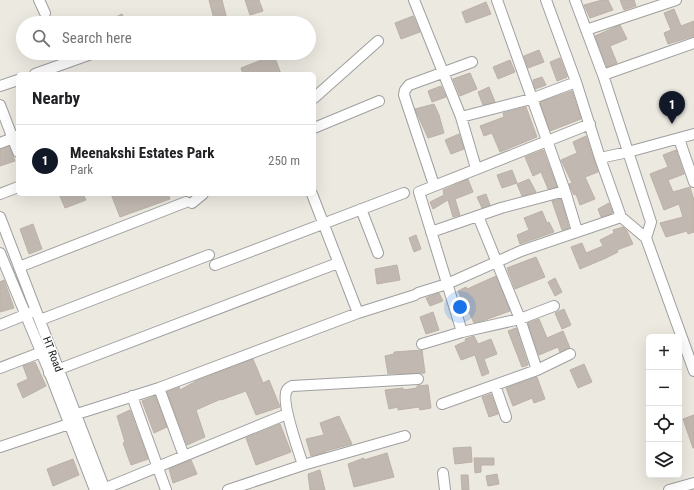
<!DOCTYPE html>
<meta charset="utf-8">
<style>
:root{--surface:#fff;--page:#f6f6f6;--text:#202124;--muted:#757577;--line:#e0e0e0;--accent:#111827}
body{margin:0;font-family:"Roboto Condensed",sans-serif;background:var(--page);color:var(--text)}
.controls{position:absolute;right:12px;bottom:12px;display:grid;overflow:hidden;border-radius:6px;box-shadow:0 4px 16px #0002}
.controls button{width:36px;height:36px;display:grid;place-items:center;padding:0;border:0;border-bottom:1px solid var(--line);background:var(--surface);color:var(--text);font:20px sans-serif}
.you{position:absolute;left:460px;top:307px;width:14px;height:14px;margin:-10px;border:3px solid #fff;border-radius:50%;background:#1a73e8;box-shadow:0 0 0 6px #1a73e833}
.badge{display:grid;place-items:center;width:26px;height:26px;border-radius:50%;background:var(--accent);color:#fff;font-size:13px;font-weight:700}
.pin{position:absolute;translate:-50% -33px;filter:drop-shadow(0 1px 2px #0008)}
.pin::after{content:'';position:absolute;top:21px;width:14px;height:12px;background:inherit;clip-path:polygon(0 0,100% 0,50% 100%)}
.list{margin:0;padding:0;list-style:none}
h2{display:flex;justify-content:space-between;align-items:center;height:52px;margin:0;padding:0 16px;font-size:17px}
h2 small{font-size:13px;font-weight:400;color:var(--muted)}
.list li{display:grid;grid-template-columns:26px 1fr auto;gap:12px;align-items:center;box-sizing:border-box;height:72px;padding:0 16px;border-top:1px solid var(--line)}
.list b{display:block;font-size:15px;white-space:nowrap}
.list p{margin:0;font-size:13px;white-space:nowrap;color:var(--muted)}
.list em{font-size:13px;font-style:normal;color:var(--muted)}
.icon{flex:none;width:22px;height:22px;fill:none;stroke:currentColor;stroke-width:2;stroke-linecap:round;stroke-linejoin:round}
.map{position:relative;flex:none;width:694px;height:490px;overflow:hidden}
.search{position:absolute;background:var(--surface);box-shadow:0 4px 16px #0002;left:16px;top:16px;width:300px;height:44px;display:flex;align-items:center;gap:10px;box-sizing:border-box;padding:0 14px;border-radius:22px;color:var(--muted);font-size:15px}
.panel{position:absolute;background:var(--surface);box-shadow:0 4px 16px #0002;left:16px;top:72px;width:300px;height:124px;border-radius:6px}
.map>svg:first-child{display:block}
.building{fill:#c0b8b1;stroke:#bcb1a5}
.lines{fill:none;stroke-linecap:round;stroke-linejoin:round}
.minor-casing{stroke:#9f9f9f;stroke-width:12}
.minor{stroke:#fff;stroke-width:10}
.labels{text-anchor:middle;stroke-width:3;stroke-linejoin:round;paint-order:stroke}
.street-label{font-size:11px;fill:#1b1b1b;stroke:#fff}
</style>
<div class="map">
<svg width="694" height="490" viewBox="0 0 694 490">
<rect width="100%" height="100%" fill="#ece9e1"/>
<path class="building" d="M209,0H222L228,23H215Z
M245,0H259L263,11L250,15Z
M602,0H608L613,10L590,18L584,5Z
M620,0H634L636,6L624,10Z
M486,2L491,14L466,23L462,12Z
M674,9L681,26L694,21V36L668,44L664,33L671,30L664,13Z
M122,14L126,23H103Z
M413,16L420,32L401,39L395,23Z
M620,25L627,39L610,46L617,63L607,67L595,36Z
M539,50L544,62L528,68L524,56Z
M274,55L281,74H243L241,68Z
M560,58L567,77L557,81L550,62Z
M510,60L515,72L498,79L493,67Z
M470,73L477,89L460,96L453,79Z
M542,77L546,85L535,89L533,80Z
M441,86L446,97L432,102L428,91Z
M489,87L495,102L483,105L478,92Z
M572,91L581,119L550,131L540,102Z
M434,104L439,115L444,133L428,138L415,109Z
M526,107L537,137L500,152L492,133L484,136L480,126L504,117L503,113Z
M459,134L464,149L451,154L445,140Z
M586,136L598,172L585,177L595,199L580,205L576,194L574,195L569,184L572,183L561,160L577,153L573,142Z
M9,146L15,161L0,166V149Z
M543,150L557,187L548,189L541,172L533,176L525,157Z
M676,150L684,174L668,180L673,192L690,187L694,200V232L688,234L687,231L666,237L660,223L683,217L679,204L664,210L650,174L668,167L663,155Z
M512,170L517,183L502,188L497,175Z
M468,179L473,192L455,199L460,215L453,217L448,200L433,209L430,202L444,195L443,190Z
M529,179L536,192L522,196L517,184Z
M59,194H83L86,200L65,208Z
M111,194H168L170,199L120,217Z
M486,194L490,205L482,208L477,197Z
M561,199L569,228L562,230L552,201Z
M609,203L613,213L601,217L598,209Z
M542,211L547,223L549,222L554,232L520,244L517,235L529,230L524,218Z
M33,224L42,249L29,254L20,229Z
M623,227L627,231L633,244L617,250L618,252L606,258L580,269L571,247L582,243L586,253L603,246L600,240L614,233L613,230Z
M416,235L421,249L414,252L409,238Z
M536,257L545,277L515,289L507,268Z
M397,265L400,280L377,284L375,269Z
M496,276L510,311L485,320L474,323L467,308H466L458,291L466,287L467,289Z
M555,278L562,292L555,296L548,282Z
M4,280L14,308L0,312V282Z
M439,293L443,301L430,306L426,298Z
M564,309L571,325L562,329L555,313Z
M433,312L439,330L426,334L420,317Z
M539,319L547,338L563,331L570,348L560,352L558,347L539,355L528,323Z
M516,328L528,365L522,367L508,331Z
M474,336L478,344L491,339L497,354L484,359L489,373L482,376L475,355L461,360L455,346L466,341L465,339Z
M422,350L425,373L397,374V373L388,374L385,356L394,354V352Z
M253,359L263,383L269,380L280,407L256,415L246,391L221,400V399L196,410L205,437L187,445L167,392L179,387L180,390L198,380Z
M35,362L46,386L23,398L17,384L28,379L23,366Z
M584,364L592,382L578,388L570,370Z
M537,377L545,399L534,403L532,398L513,406L506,388Z
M428,385L431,408L420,410L419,407L398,410V407L389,409L385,390L403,388V390L417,388V386Z
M491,394L498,414L489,417L482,397Z
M155,396L167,427L154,433L142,401Z
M130,410L148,459L131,465L123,443L125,442L117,416Z
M694,415V448H693L683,419Z
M339,416L352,444L326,451V452L311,456L306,439L324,435L320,423Z
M280,424L291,452L256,465L246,438Z
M471,447L472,462L455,464L453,448Z
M387,453L394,477L354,487L348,464L364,458V460Z
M474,458H494V465H481V472L475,473Z
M73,459L79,475L53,486L47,469Z
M191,460L197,474L173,483L169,469Z
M320,470L325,490H310L308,474Z
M497,474L499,484L488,486L486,476Z
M461,475H468L469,490H462Z"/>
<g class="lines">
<g class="minor-casing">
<path id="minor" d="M39,0L45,13
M414,0L461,117L476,168
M497,0L565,191L577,231
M546,0L576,82L600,158L621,217L646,238L694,371
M575,0L603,75L651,222L646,238
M586,30L676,0
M35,74L94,53
M603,75L694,43
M0,86L18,80
M314,98L378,41
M0,105L18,152
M461,117L531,99L576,82
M314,128L379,101
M679,139L694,182
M0,143L18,136
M600,158L628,152L694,134
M434,185L404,95L405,90L409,85L472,62
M0,194L18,187
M312,194L358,313
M192,203L203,194
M361,209L378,253
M478,216L520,319L537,370
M0,217L105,490
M431,232L501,208L565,191
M0,253L47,366L95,490
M215,265L404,193
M19,267L186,202
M418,293L447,284L521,251L621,217
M554,306L520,319L462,332L419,192L590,124
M40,320L209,255
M0,325L32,312
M422,344L462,332
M0,368L47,350
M49,373L338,263
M495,385L506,417
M159,388L184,456
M132,396L166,490
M442,404L537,370L570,354
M405,436L303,465C299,452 280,401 287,390C288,388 290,387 292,386L418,379
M0,447L69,424L77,414L159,388L358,313L415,295
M443,473L445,490
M101,490L287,414
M228,490L303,465
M669,490L694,483"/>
</g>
<use href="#minor" class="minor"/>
</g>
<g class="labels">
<g class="street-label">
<text transform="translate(53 354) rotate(69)" y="4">HT Road</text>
</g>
</g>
</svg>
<div class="controls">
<button>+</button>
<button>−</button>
<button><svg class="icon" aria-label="locate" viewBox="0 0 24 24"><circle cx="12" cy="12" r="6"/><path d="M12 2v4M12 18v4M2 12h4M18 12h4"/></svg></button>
<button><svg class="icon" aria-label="layers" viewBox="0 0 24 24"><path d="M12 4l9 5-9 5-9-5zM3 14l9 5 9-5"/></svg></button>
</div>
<div class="you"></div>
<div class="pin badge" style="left:672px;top:124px">1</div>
<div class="search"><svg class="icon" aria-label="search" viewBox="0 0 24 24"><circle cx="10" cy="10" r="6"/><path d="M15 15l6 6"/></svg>Search here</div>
<section class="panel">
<h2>Nearby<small></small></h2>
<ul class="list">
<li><span class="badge">1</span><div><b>Meenakshi Estates Park</b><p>Park</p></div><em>250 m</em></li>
</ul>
</section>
</div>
